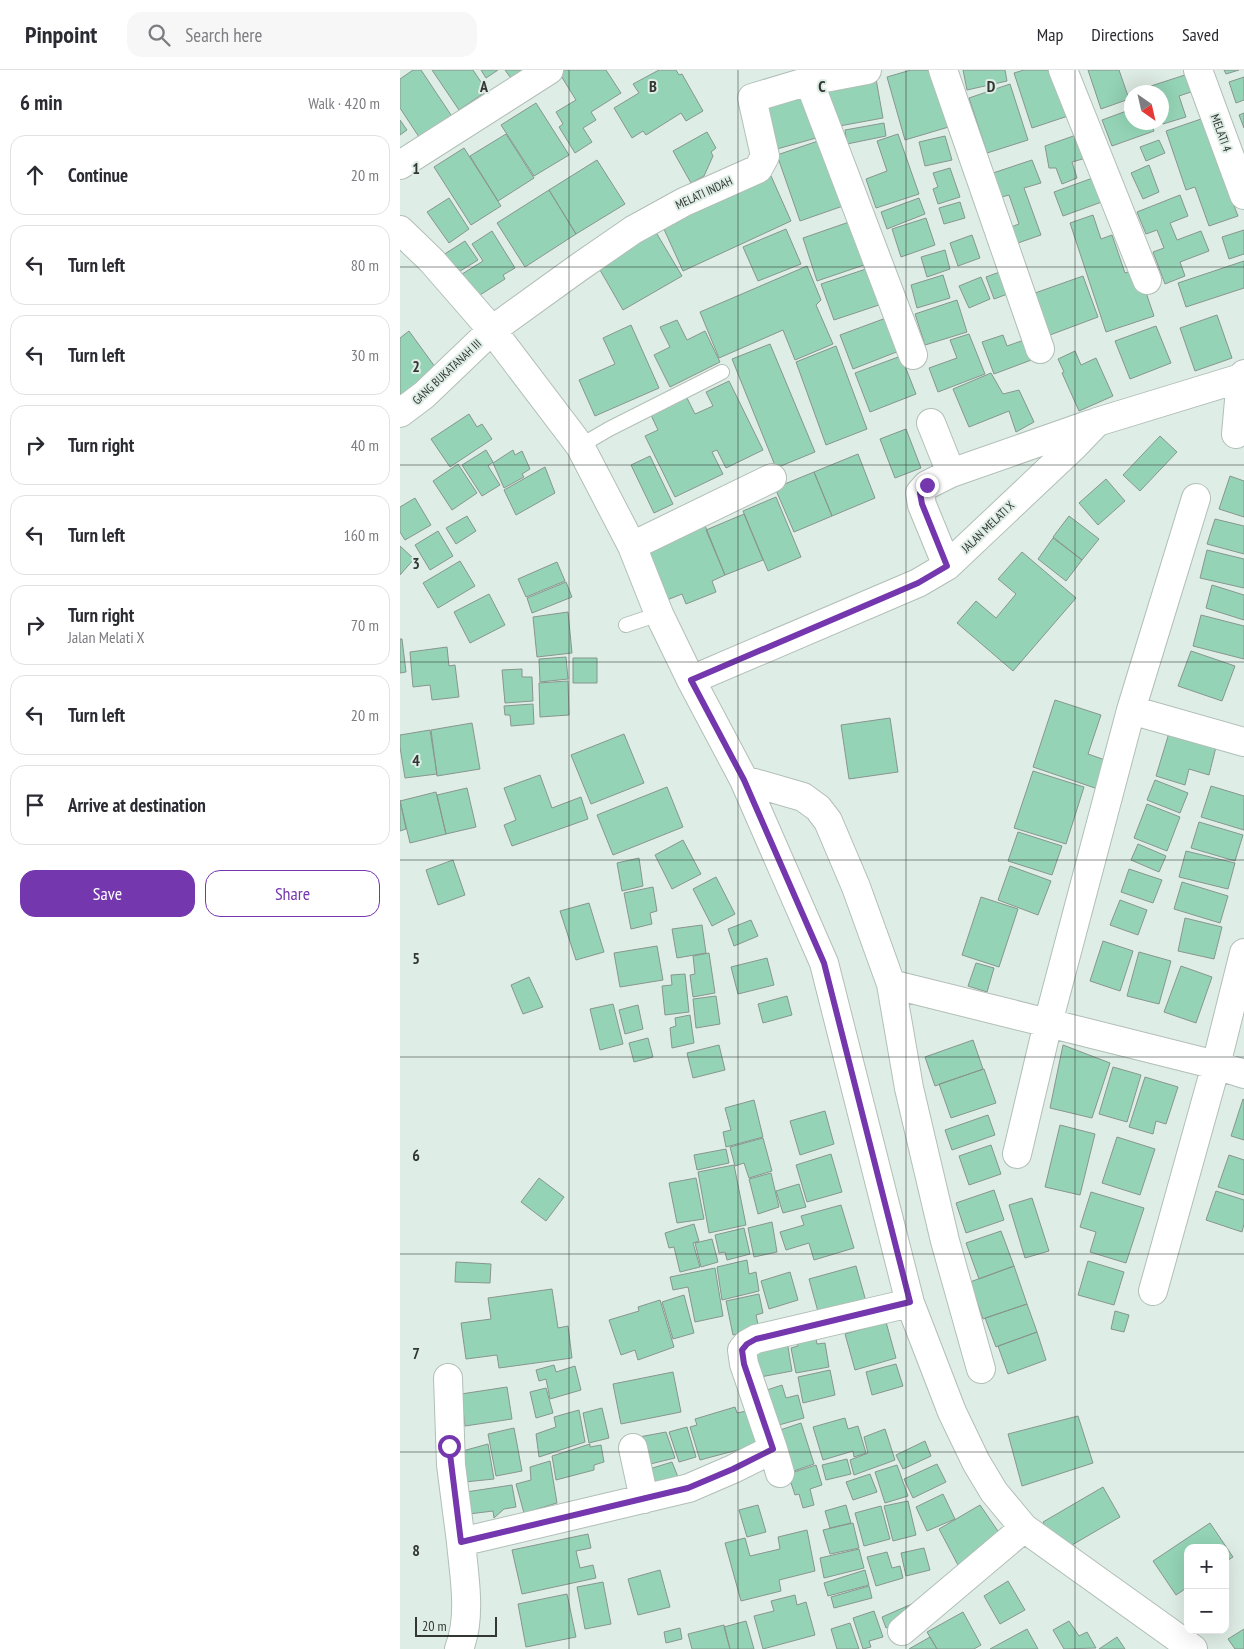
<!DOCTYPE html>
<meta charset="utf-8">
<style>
:root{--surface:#fff;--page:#f7f7f7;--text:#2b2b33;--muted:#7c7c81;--line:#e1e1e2;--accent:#7537ad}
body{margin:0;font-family:"PT Sans Narrow",sans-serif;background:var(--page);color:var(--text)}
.controls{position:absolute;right:15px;bottom:15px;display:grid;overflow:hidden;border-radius:10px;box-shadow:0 5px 20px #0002}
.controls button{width:45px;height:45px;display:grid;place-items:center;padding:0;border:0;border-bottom:1px solid var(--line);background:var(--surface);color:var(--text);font:25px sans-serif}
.compass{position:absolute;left:724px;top:15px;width:45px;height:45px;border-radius:50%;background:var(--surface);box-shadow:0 5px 20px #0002;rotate:146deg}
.scale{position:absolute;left:15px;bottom:12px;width:82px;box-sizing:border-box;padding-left:5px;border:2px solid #323734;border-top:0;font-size:14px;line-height:18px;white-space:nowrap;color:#323734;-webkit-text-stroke:4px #deede5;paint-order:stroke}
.stop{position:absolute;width:15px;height:15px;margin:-11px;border:4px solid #7537ad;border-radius:50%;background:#fff}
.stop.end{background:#7537ad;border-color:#fff;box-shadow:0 1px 5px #0008}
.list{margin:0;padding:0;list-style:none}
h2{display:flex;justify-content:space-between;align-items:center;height:65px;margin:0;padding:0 20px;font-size:21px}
h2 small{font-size:16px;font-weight:400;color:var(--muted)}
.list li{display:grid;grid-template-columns:32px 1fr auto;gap:15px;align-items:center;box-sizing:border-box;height:80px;margin:0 10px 10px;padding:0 10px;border:1px solid var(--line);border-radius:15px}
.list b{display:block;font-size:19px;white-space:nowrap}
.list p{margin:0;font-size:16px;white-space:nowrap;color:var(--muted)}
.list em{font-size:16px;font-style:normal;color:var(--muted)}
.actions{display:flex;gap:10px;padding:15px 20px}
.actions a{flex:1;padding:11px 0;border:1px solid var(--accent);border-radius:15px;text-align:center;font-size:18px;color:var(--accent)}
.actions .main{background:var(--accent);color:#fff}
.icon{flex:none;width:28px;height:28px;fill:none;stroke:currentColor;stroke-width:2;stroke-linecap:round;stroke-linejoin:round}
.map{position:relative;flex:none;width:844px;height:1579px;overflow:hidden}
header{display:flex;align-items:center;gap:30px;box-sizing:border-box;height:70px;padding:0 25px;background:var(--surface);border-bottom:1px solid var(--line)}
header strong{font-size:24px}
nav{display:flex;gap:28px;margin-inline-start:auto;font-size:18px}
.search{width:350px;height:45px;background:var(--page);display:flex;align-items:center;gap:12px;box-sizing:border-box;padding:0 18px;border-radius:15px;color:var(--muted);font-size:19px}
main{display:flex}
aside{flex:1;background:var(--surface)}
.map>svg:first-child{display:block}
.building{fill:#94d3b5;stroke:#88968f}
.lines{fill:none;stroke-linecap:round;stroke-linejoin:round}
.service-casing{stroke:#b1bfb7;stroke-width:16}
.minor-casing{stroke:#b1bfb7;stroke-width:30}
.service{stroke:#fff;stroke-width:14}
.minor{stroke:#fff;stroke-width:28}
.route{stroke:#7537ad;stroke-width:6}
.grid{fill:none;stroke:#323734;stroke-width:1;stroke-opacity:0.55}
.labels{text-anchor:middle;stroke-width:4;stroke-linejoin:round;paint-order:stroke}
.street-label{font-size:12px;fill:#323734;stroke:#deede5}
.grid-label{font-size:16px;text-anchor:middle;font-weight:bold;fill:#323734;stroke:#deede5;stroke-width:4;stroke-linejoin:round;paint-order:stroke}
</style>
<header>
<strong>Pinpoint</strong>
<div class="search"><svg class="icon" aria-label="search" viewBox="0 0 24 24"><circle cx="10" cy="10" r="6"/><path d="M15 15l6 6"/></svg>Search here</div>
<nav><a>Map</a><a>Directions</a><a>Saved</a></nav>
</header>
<main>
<aside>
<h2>6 min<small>Walk · 420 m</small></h2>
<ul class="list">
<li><svg class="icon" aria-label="ahead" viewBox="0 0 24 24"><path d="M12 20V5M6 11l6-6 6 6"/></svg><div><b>Continue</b></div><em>20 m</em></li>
<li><svg class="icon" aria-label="left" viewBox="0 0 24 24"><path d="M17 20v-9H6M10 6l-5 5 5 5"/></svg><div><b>Turn left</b></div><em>80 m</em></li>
<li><svg class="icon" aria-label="left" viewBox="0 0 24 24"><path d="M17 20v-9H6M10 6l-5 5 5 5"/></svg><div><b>Turn left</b></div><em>30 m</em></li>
<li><svg class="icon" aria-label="right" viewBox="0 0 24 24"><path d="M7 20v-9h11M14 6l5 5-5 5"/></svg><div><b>Turn right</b></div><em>40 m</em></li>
<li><svg class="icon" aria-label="left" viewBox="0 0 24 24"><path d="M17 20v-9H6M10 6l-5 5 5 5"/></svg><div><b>Turn left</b></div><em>160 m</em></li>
<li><svg class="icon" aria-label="right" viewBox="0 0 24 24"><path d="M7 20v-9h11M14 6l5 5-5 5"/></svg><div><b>Turn right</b><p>Jalan Melati X</p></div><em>70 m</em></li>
<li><svg class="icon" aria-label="left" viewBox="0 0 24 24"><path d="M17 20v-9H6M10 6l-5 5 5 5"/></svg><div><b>Turn left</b></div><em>20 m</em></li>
<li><svg class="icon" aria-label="arrive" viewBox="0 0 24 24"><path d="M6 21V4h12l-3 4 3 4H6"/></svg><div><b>Arrive at destination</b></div></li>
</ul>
<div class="actions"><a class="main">Save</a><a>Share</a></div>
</aside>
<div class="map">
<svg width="844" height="1579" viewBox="0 0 844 1579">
<rect width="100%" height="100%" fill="#deede5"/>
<path class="building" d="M13,0H21L53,48L21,70L0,38V9Z
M32,0H73L87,21L59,40Z
M81,0H98L86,8Z
M105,0H128L113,11Z
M160,0H206L221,23L191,42L196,50L183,58L192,72L175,83L159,57L163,54L156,42L176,30L158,1Z
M259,0H276L279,5L282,4L303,41L286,51L281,43L246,65L243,61L232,68L214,38L239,23L233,14Z
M511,0H536L552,56L505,70L487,7Z
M563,0H605L607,11L567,20Z
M624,0H654L668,46L632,58L614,3Z
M688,0H719L729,29L701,39Z
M824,0H839L826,4Z
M794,2L800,19L779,26L786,47L763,54L762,49V22H753L751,16Z
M844,7V30L836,33L829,12Z
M476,9L483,48L434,57L427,18Z
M610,14L628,70L587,83L569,28Z
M404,22L416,68L377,79L365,33Z
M136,33L169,85L134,106L101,55Z
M732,39V52H751L754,61L712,76L702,50Z
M844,43V58L839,45Z
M801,49L806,61L813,59L821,83L815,87L838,146L809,156L795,117L786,120L766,61Z
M0,50L7,60L0,65Z
M484,53L486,66L447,74L445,60Z
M307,62L316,78L311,82L313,86L304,106L291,113L273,81Z
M106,64L134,108L98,131L70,86Z
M498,64L519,124L476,138L466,109L487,101L477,71Z
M679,64L686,88L672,92L677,108L662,114L656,98H649L645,76Z
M545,66L552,90L525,96L519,72Z
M421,70L443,136L400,151L377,85Z
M759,70L765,83L746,91L740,77Z
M64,78L101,136L71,155L34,97Z
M197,90L225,134L176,164L149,120Z
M632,90L641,113L624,118L641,165L615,174L611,157L619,154L609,125L598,128L590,104Z
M749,95L759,122L743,129L731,103Z
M550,98L560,127L538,134L533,119L538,117L533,103Z
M701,105L710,129L663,146L654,122Z
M371,106L391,151L283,201L263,157Z
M149,120L176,164L125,197L97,153Z
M780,125L788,146L770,153L777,170L801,161L809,181L780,192L785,206L765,214L753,182L764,178L757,160L746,164L737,142Z
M49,128L69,159L49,173L27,142Z
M519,128L525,144L487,159L481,142Z
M560,132L565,148L544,154L539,138Z
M693,145L701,169L712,165L725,203L738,199L754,246L706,262L670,153Z
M526,148L535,175L501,187L492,159Z
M452,151L467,194L417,211L403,168Z
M254,159L282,206L223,240L196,193Z
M386,159L401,194L358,211L343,177Z
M844,160V184L829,189L822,167Z
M92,161L115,198L103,205L105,209L69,232L54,209L83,191L72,174Z
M572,165L580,188L558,196L550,173Z
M65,171L78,190L52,206L40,187Z
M545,180L550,199L527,207L521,187Z
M844,191V218L786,237L778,213Z
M407,196L421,230L416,235L433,274L395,290L383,260L319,288L300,242Z
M469,198L482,234L434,250L421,214Z
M605,200L613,222L594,229L586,207Z
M543,205L550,228L517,238L511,215Z
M683,206L698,247L650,265L635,223Z
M581,207L590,229L569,238L559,216Z
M557,230L567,262L525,275L515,244Z
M817,245L832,288L795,301L780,258Z
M486,248L499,281L453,299L440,265Z
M277,250L287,270L305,261L320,292L270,317L254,285L270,277L260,257Z
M231,255L259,318L195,346L179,310L215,294L203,268Z
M756,256L771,293L730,309L715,271Z
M9,261L38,301L0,328V268Z
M569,264L585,304L538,322L529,298L557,288L550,270Z
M603,265L607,276L627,269L634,289L594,304L582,272Z
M370,274L415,382L376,398L332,289Z
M436,276L467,359L426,375L396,292Z
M675,281L681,295L696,288L713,326L679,341L662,303L664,302L658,289Z
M501,286L516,324L470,342L455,303Z
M591,303L603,324L619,320L634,352L616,362L609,341L569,357L553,319Z
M329,311L363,380L326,398L317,380L312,382L323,404L275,427L245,366L258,360L250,343L286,326L295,344L313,336L306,322Z
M69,344L77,357L82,354L92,369L50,397L31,369Z
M506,359L521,398L495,408L480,369Z
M760,366L777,382L740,421L723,405Z
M86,380L93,392L88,396L100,415L82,426L62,395Z
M113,380L115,385L122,381L130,399L122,404L124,407L104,418L93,393Z
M458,384L475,428L432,446L414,402Z
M250,386L273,434L254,443L231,395Z
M58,394L77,423L52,440L33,411Z
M145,397L155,423L116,445L104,420Z
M414,402L432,446L394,462L375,418Z
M830,406L844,411V447L819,439Z
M706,409L725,431L698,455L679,433Z
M376,427L401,487L368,501L343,441Z
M15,428L31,455L5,470L0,462V437Z
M344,444L363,490L325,505L306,460Z
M67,446L76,461L56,474L46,458Z
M669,446L699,469L682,490L653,467Z
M815,449L844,456V484L807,474Z
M304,453L325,505L312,511L316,522L286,534L282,524L267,530L246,477Z
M38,461L53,486L30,500L15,475Z
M653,468L682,490L666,511L638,489Z
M0,476L14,489L0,505Z
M807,480L844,489V518L800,508Z
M622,482L676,528L613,601L557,553L576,531L596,548L616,524L598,509Z
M60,491L75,516L38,538L23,513Z
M157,492L165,511L126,527L118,509Z
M166,512L172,527L132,543L127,528Z
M812,515L844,525V550L806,538Z
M89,524L105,555L70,573L54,542Z
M168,542L172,583L137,587L133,547Z
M801,545L844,556V589L793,576Z
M0,569H2L6,602L0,603Z
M47,577L49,596L55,595L59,627L32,630L30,615L13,617L10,582Z
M791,581L835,596L822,631L778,616Z
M166,587L168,609L140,612L139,589Z
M173,588H197V613H173Z
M122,599V607H132L133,631L105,633L102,600Z
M168,611L169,645L140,647L139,613Z
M655,630L701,645L688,684L708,691L698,719L633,697Z
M133,634L134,654L111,656L110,645H105L104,636Z
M490,648L498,702L449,709L441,655Z
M72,653L80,699L37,706L31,660Z
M30,660L37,704L5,708L0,677V665Z
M769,663L816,677L809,705L789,699L785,715L756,706Z
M224,664L244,713L191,734L171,685Z
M633,701L684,717L666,774L614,758Z
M140,705L152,738L181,727L188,749L112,776L104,755L116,750L104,718Z
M755,710L788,723L780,743L747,730Z
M811,716L844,726V760L801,747Z
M267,717L283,757L213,785L197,745Z
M67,718L76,757L46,764L37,725Z
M36,722L46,764L10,773L0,731Z
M0,730L6,759L0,761Z
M747,734L780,747L767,781L734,768Z
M799,752L843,765L835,791L791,778Z
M618,762L662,776L652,805L608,791Z
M283,770L301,804L272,819L255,785Z
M738,774L766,786L759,802L731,790Z
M786,781L835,793L828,819L779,807Z
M239,788L243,816L222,821L217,793Z
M53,790L65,825L38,835L26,800Z
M610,796L651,811L638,845L598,830Z
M729,799L762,810L753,833L721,822Z
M316,807L335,844L312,856L293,819Z
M782,812L828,826L820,853L774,839Z
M253,817L257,841L250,843L252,854L231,859L224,823Z
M581,827L618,839L599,897L562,885Z
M720,830L747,840L738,865L710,855Z
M189,833L204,882L176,890L160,841Z
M785,848L822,857L814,889L778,881Z
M351,850L358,866L334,876L328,859Z
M302,855L306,883L277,888L272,859Z
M703,871L733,881L720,921L690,911Z
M257,876L263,910L220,917L214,883Z
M739,882L771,891L759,934L727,926Z
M309,883L315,923L293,927L290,905L295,904L293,886Z
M367,888L374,915L338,924L331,897Z
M576,893L594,898L587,922L568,916Z
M781,896L812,907L796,953L764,942Z
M285,904L289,942L265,945L262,916L272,915L271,905Z
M129,907L143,937L123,944L111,915Z
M316,926L320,954L296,958L293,929Z
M387,926L392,945L363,953L358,934Z
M213,934L223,974L200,980L190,939Z
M238,935L243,959L225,964L219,940Z
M290,945L294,973L272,978L270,958L276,956L275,948Z
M248,968L253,987L234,992L229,973Z
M573,970L583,999L535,1016L525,987Z
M319,975L325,1000L293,1008L287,983Z
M663,975L710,993L692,1048L650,1038Z
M713,997L741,1005L727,1052L699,1044Z
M584,999L596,1033L551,1048L539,1014Z
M745,1007L778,1017L766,1054L756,1051L753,1064L729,1057Z
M843,1029L844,1030V1070L831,1066Z
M354,1030L363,1067L326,1077L323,1062L331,1060L325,1038Z
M425,1041L434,1074L400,1085L390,1051Z
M588,1045L595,1065L552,1080L545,1060Z
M660,1055L695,1064L680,1125L645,1117Z
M717,1067L755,1079L740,1125L702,1113Z
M363,1068L372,1101L349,1108L344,1093L335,1096L330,1077Z
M591,1075L601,1104L569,1115L559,1086Z
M326,1079L329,1093L297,1100L294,1085Z
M431,1084L442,1122L407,1132L396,1095Z
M829,1085L844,1090V1125L818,1117Z
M334,1095L346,1155L309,1163L298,1102Z
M371,1103L379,1137L358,1144L349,1109Z
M139,1108L164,1127L146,1151L121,1132Z
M296,1108L304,1149L277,1153L269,1113Z
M399,1114L406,1137L383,1143L376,1121Z
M594,1120L604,1150L566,1163L556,1133Z
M816,1121L844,1130V1154L842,1162L806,1150Z
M691,1122L744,1138L726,1193L690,1182L696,1162L680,1157Z
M632,1128L649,1181L625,1188L609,1135Z
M441,1135L454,1178L414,1190L409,1173L386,1180L380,1162L404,1155L401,1146Z
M372,1152L377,1182L354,1187L348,1158Z
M294,1154L299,1171L293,1173L300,1197L280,1202L274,1177L269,1178L265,1163Z
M344,1158L350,1184L327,1190L325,1182L319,1183L315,1165Z
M601,1161L614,1196L579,1209L566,1173Z
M312,1169L318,1192L301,1197L295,1173Z
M347,1190L349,1204L356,1202L359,1221L322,1230L317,1197Z
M688,1191L724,1202L714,1235L678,1225Z
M56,1192L91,1194L90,1213L55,1212Z
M456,1196L467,1235L420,1249L409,1209Z
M614,1196L627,1234L583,1249L570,1212Z
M315,1198L323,1246L295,1252L288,1217L273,1220L270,1207Z
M390,1202L398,1230L369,1239L361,1211Z
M152,1219L158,1258L168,1256L172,1288L99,1298L97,1285L66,1289L61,1253L91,1249L88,1228Z
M359,1224L363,1243L356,1245L359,1259L333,1265L326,1231Z
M284,1225L294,1263L273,1269L262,1232Z
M260,1230L274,1277L238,1290L235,1280L221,1285L209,1250L239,1241L238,1237Z
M627,1234L637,1262L596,1277L585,1248Z
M715,1241L729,1245L724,1262L711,1259Z
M486,1252L496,1288L455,1300L445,1264Z
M637,1262L646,1290L608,1304L598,1276Z
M416,1268L417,1274L425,1273L429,1297L396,1303L391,1278L398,1276L397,1271Z
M387,1271L392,1301L355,1308L350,1278Z
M496,1294L503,1316L472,1325L466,1302Z
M154,1295L156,1302L175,1296L181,1320L150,1329L146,1309L139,1311L136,1300Z
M430,1300L435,1325L403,1333L398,1307Z
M273,1302L281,1342L221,1354L213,1314Z
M382,1315L386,1328L398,1325L404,1348L368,1358L358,1323Z
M107,1317L112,1349L65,1356L61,1324Z
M146,1318L153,1343L136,1348L130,1322Z
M335,1337L337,1343L351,1340L360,1374L300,1390L290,1357L297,1355L295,1349Z
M202,1338L209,1368L189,1373L183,1343Z
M179,1340L185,1372L139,1387L136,1364L156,1357L154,1347Z
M678,1346L693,1393L622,1416L608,1364Z
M445,1348L448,1359L458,1356L466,1383L454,1387L453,1381L423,1390L413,1357Z
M401,1353L414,1394L385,1404L371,1363Z
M287,1357L296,1387L279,1392L269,1362Z
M114,1358L122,1401L96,1406L88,1364Z
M485,1359L495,1390L454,1405L450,1390L468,1383L464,1367Z
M266,1362L275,1388L246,1395L239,1367Z
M525,1371L531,1386L503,1399L496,1385Z
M88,1374L94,1409L65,1412L59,1382Z
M190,1374V1377L201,1375L204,1392L194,1395V1400L156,1410L152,1386Z
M447,1389L451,1404L426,1410L422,1395Z
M150,1391L157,1433L124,1443L116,1414L131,1410L130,1397Z
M272,1392L282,1417L255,1425L246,1400Z
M537,1394L546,1412L513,1428L504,1409Z
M416,1395L422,1415L410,1419L414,1435L403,1438L399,1424L395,1425L388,1404Z
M497,1395L508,1426L485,1433L475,1402Z
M470,1404L477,1422L453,1430L446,1412Z
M112,1415L116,1437L104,1439L94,1448L93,1441L69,1444L66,1422Z
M703,1417L720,1447L660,1482L643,1452Z
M543,1424L555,1449L527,1461L516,1437Z
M508,1431L516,1465L493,1471L484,1436Z
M358,1435L366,1462L347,1467L339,1440Z
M446,1435L451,1453L430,1458L425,1441Z
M580,1435L602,1467L559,1497L539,1459Z
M481,1436L490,1469L464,1476L455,1443Z
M453,1453L459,1478L430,1484L423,1460Z
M810,1453L833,1487L825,1492V1478H788V1517L776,1525L753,1491Z
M407,1460L415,1501L379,1510L381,1521L341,1531L325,1473L345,1468L350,1486L380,1479L378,1467Z
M188,1464L191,1478L176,1481L180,1498L193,1495L196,1508L122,1524L112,1480Z
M524,1478L530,1500L506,1506L501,1483Z
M459,1479L464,1498L424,1508L420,1488Z
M487,1482L492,1498L500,1496L503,1508L476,1516L467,1487Z
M260,1500L270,1537L238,1545L228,1509Z
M465,1500L469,1515L428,1526L424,1513Z
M608,1511L625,1540L600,1554L584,1526Z
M203,1512L211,1554L185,1559L177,1517Z
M469,1516L472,1528L434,1538L431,1527Z
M167,1524L176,1567L126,1577L118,1534Z
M395,1525L397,1535L406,1532L415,1565L363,1579L354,1546L374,1541L371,1531Z
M512,1534L515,1544L486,1558L482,1547Z
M474,1541L483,1567L469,1571L471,1577L463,1579L453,1548Z
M563,1542L581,1575L574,1579H537L527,1562Z
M346,1551L354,1579H330L324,1557Z
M669,1551L679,1566L687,1562L696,1578L664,1579L653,1560Z
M450,1553L459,1579H437L431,1559Z
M324,1555L330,1579H292L288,1564Z
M280,1558L282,1569L266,1573L264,1562Z
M627,1559L638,1579H590Z
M844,1559V1579H835L828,1569Z
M530,1567L537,1579H509Z
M717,1567L725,1579H699Z"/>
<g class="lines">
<g class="service-casing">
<path id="service" d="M180,376L209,359L322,302
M226,555L259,544"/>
</g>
<g class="minor-casing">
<path id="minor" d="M543,0L640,279
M663,0L747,210
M798,0L844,125
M409,11L513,285
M0,95L149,0
M0,160L32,191L92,260L180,376L232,476L259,544L291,610L344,710L424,893L510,1233L552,1342L576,1392L594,1422L624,1458L793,1579
M0,343L24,325L92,260L178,198L233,160L284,132L358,99L365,86L352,28L409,11L467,0
M531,353L551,403L527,415L520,423L522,435L547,496
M836,364L841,308
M551,403L691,354
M232,476L372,408
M291,610L518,513L547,496L674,376L697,352L841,308L844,304
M731,640L844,672
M344,710L403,727L418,738L428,751L456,817L491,914L648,953L816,995L844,1004
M491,914L509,1018L545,1171L581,1299
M617,1084L648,953L731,640L796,428
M753,1221L816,995L844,883
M48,1308L51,1395L61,1472
M233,1378L244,1429
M380,1403L373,1379L344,1294L342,1280L347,1274L356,1269L510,1233
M502,1561L624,1458
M59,1579C72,1546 64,1506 61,1472L289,1418L333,1399L373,1379"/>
</g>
<use href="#service" class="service"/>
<use href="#minor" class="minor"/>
</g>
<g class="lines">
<path class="route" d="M49,1376L61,1472L288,1418L333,1399L373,1379L344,1294L342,1280L347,1274L356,1269L510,1232L424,893L344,710L291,610L518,513L547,496L522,434L520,423L527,415"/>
</g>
<path class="grid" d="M169,0V1579M338,0V1579M506,0V1579M675,0V1579M0,197H844M0,395H844M0,592H844M0,790H844M0,987H844M0,1184H844M0,1382H844"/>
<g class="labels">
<g class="street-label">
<text transform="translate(821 63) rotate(70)" y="4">MELATI 4</text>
<text transform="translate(304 123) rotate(-25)" y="4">MELATI INDAH</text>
<text transform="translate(47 302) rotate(-43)" y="4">GANG BUKATANAH III</text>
<text transform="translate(588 457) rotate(-44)" y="4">JALAN MELATI X</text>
</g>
</g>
<g class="grid-label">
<text x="84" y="22">A</text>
<text x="253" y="22">B</text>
<text x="422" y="22">C</text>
<text x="591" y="22">D</text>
<text x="16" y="104">1</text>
<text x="16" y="302">2</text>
<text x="16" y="499">3</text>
<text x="16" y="696">4</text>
<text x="16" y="894">5</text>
<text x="16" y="1091">6</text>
<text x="16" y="1289">7</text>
<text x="16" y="1486">8</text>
</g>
</svg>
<div class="controls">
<button>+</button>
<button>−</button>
</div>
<svg class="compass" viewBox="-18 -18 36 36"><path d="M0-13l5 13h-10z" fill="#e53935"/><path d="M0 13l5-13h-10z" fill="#7c7c81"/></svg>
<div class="scale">20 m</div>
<div class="stop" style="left:49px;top:1376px"></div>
<div class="stop end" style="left:527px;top:415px"></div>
</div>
</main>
